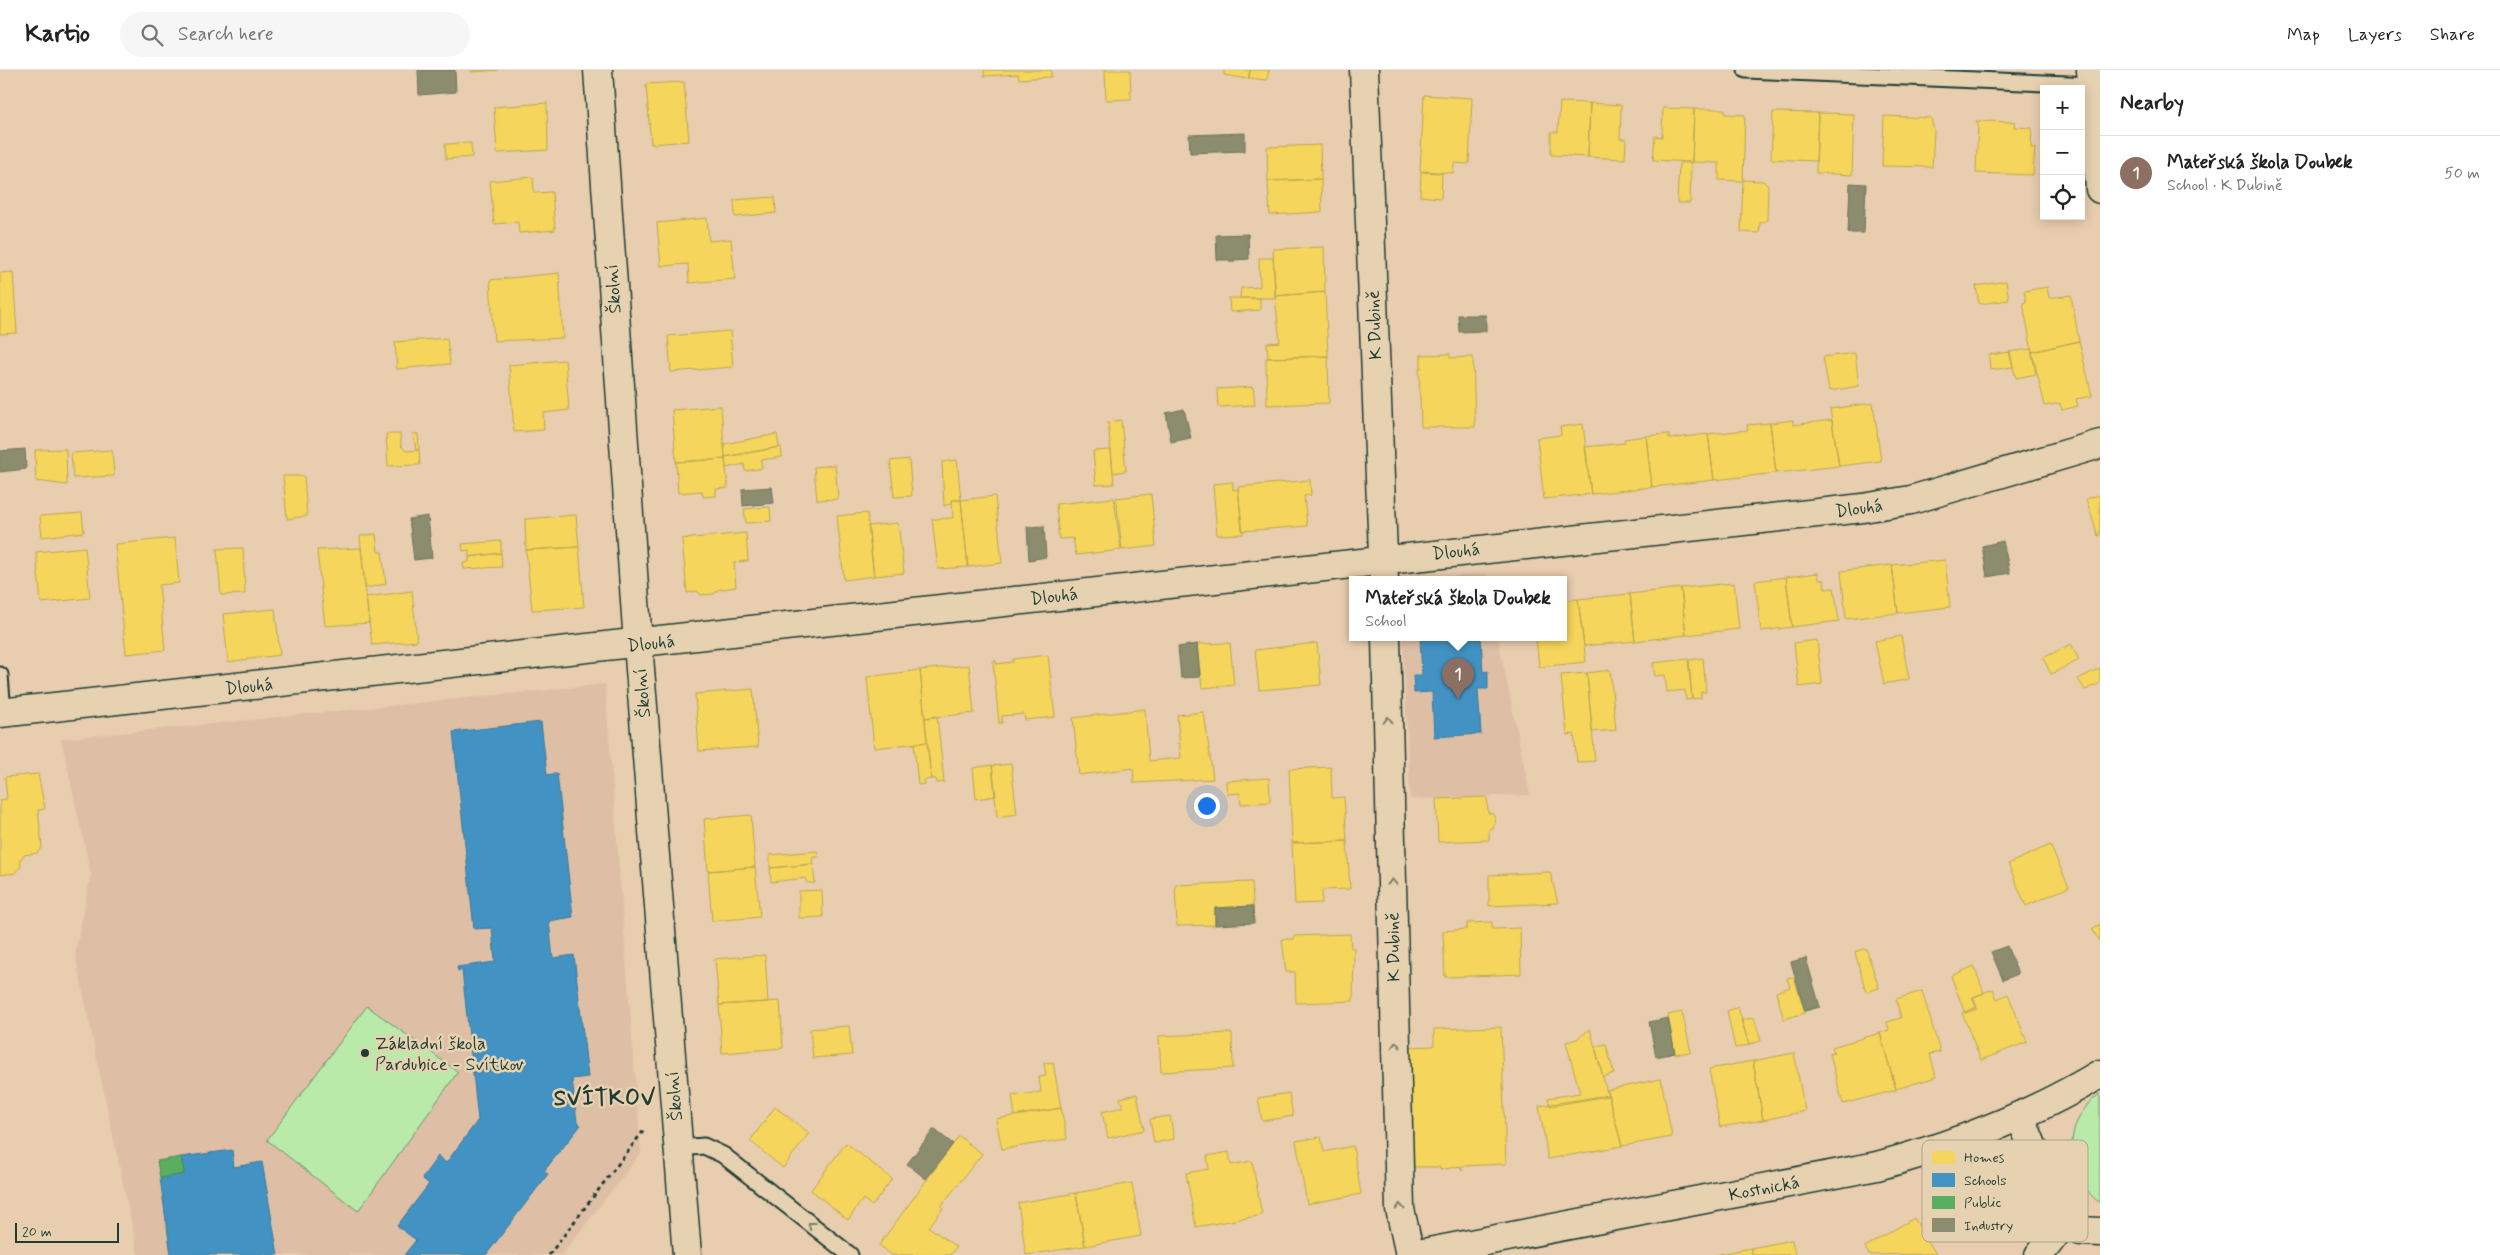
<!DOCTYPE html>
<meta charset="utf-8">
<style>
:root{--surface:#fff;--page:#f6f6f6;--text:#222;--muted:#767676;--line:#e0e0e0;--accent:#1f3d34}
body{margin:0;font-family:Mynerve,sans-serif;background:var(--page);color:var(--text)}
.controls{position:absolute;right:15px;top:15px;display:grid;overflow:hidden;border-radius:0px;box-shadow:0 2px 12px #0003}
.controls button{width:45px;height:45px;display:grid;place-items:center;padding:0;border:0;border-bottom:1px solid var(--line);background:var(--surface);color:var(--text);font:25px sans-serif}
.scale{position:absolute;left:15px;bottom:12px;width:104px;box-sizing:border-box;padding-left:5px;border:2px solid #1f3d34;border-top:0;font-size:14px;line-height:18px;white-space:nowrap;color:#1f3d34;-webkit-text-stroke:4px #e6d1b0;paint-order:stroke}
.you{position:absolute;left:1206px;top:735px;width:18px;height:18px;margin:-12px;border:4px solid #fff;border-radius:50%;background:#1a73e8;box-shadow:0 0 0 8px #1a73e833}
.badge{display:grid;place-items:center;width:32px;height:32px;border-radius:50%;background:var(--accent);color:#fff;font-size:16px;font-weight:700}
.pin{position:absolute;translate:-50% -41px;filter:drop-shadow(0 1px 2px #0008)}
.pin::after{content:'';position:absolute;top:26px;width:18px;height:15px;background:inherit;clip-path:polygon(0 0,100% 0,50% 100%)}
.popup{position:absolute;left:1349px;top:506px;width:218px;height:65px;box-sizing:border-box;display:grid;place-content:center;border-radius:0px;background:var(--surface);filter:drop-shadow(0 1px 4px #0005);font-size:16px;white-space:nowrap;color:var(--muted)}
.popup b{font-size:19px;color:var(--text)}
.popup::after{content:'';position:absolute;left:50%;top:100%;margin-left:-10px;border:10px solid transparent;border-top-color:var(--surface)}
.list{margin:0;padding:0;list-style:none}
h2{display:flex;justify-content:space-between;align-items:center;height:65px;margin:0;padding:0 20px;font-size:21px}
h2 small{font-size:16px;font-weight:400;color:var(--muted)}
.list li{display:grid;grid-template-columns:32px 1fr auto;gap:15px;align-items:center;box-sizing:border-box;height:75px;padding:0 20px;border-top:1px solid var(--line)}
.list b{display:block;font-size:19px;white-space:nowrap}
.list p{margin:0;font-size:16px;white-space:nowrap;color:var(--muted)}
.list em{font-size:16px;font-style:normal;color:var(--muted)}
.icon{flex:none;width:28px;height:28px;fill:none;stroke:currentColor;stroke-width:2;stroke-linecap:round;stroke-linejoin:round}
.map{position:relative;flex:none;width:2100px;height:1185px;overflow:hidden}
header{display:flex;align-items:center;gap:30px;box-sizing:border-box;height:70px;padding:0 25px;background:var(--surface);border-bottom:1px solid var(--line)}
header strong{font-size:24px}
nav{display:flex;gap:28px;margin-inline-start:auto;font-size:18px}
.search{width:350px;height:45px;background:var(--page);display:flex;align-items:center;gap:12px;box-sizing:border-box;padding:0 18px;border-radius:28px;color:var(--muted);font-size:19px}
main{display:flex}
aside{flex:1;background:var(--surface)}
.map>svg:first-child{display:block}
.built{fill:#debfa6}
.green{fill:#b9eaa9;stroke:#6c946e}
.homes{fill:#f6d55c;stroke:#b6a750}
.schools{fill:#4393c3;stroke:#387998}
.public{fill:#5aae61;stroke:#488c54}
.industry{fill:#8c8c6e;stroke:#6b745d}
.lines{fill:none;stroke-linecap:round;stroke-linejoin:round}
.lane-casing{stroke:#1f3d34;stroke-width:19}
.street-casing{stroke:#1f3d34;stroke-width:31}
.path{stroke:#1f3d34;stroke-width:3;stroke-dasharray:4 4;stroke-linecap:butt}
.lane{stroke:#e6d1b0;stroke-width:15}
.street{stroke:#e6d1b0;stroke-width:28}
.oneway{stroke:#79806c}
.poi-dot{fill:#1f3d34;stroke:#e6d1b0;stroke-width:2}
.labels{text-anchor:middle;stroke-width:5;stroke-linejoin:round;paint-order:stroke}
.street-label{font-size:18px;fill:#1f3d34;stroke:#e6d1b0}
.poi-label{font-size:18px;fill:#1f3d34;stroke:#e6d1b0;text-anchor:start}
.district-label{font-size:22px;font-weight:bold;letter-spacing:1px;fill:#1f3d34;stroke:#e6d1b0}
.key{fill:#e6d1b0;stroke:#aaa58b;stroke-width:1}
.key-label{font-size:14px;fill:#1f3d34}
</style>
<header>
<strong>Kartio</strong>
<div class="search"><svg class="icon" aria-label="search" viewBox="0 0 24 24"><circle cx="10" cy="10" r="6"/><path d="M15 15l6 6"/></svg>Search here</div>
<nav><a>Map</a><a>Layers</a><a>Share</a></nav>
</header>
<main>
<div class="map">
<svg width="2100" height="1185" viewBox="0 0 2100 1185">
<rect width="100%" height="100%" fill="#e9cdaf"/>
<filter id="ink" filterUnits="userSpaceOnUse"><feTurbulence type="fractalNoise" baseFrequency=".02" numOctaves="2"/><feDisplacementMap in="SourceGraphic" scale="10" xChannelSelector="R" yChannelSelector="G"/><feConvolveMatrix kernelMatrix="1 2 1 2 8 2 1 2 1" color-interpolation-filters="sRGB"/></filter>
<g filter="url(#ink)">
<path class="built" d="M1486,503L1487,510H1423Z
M1403,568H1498L1530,725L1410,729Z
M605,614L641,1083L562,1185H138L75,884L91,804L61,669Z"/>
<path class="green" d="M367,936L458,1002L358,1141L267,1070Z
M2100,1024V1133C2064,1105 2061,1051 2100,1024Z"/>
<path class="homes" d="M471,0H498L472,2Z
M984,0H1051V7L1019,9L1018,4L984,6Z
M1105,0H1130L1131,29L1106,30Z
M1224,0H1250L1248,9L1224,5Z
M1250,0H1269L1267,10L1249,8Z
M684,12L689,71L651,74L646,14Z
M1424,25L1472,28L1469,94L1454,93L1453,103L1420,101Z
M1560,32L1590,33L1588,87L1551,85V62H1558Z
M547,33L548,80L497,83L494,37Z
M1590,33L1621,35L1620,69H1626L1625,89L1588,87Z
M1663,38L1694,39L1692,92L1653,90L1655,66L1662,67Z
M1694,39H1725V44L1745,45L1743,111L1719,110V93L1692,92Z
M1773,42L1818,43L1816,91L1771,89Z
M1818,43L1854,44L1852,105L1816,103Z
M1884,46L1931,48L1934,61L1932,97L1882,96Z
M1976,51L2015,52L2014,57L2032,58L2031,78H2035L2033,105L1976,103L1978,54Z
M471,73L472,87L446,89L445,74Z
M1320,75L1321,109L1268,111L1267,77Z
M1679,93H1691L1690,133H1677Z
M1421,102L1442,103L1441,128L1420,126Z
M533,107L534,123L552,122L555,160L519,163L518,152L494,154L490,111Z
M1321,109L1322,142L1270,145L1268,111Z
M1743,110L1763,111L1768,116L1767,150L1760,153L1759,163L1741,162Z
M775,127L776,143L735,147L734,130Z
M707,148L709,171L731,169L735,209L689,213L688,194L661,196L657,153Z
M1324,177L1325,222L1275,226L1273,179Z
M1259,188H1273L1276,228H1240L1241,218L1260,217Z
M13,202L17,263L0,264V203Z
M559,203L563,268L494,271L490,210Z
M2006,211L2009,230L1979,234L1976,216Z
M2047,217L2049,228L2071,225L2079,271L2032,282L2023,233L2026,232L2024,221Z
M1325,222L1328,286L1268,288L1267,273L1280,272L1275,226Z
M1229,228H1260V240L1230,242Z
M730,261L733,297L671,302L668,266Z
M447,268L450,294L397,299L395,272Z
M2079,271L2092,326L2076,329L2078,336L2062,340L2060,333L2045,336L2032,282Z
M2031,279L2036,304L2016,308L2009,282Z
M2010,282L2013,297L1990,300L1989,285Z
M1855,283L1859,316L1829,321L1823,287Z
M1450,284V288L1473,287L1475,357H1421L1419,298H1421V285Z
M1328,286L1329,333L1267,335L1266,288Z
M565,290L569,340L543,343L544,360L514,362L509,295Z
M1253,317L1255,335L1218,337L1217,319Z
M1873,333L1881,391L1839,396L1830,339Z
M721,336L725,389L676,392L672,340Z
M1121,350L1126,401L1113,403L1108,352Z
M1793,350V355L1832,350L1839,396L1776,403L1770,353Z
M1770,353L1776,403L1714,410L1708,364L1748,360L1747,355Z
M1583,354L1591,424L1544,429L1537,368L1561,365L1560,357Z
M386,364H400L401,376L406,381L419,380L420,395L388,396Z
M413,364H418L419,380H416Z
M777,364L779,377L725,387L724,374Z
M1669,364V369L1708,364L1714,410L1652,417L1646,366Z
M1646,366L1652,417L1591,424L1585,377L1625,373L1624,369Z
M781,377L782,387L761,390L762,398L745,401L744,394L726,398L725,387Z
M66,379L67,415L36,411L35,380Z
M112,380L114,406L73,408L71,383Z
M1111,380L1114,414L1096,415L1093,381Z
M725,389L728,418L716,419V426L703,427L702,421L678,423L676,392Z
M909,389L912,426L894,427L890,391Z
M957,390L961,430H952V433L944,436L942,392Z
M835,395L838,429L817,430L814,397Z
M283,406H304L307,446L287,449Z
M1310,410L1311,425L1304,426L1307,456L1242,461L1238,417Z
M1233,412V420L1238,419L1243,464L1217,465L1213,414Z
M1151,424L1156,476L1122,480L1116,428Z
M2100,425V465L2098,466L2086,429Z
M995,426L1002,493L968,497L961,430Z
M1114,428L1121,480L1076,485L1073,468L1059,469L1056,434Z
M952,430H961L968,497L938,499L932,449L953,448Z
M770,437L771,451L746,453L744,439Z
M82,443L84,462L42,467L40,446Z
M867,443L874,506L844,510L837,446Z
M576,445L579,477L526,480L525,449Z
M898,453L904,503L874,506L868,456Z
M746,463L748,491L734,492L736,517L717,520L714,524L701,525L697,521L687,523L682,469Z
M376,464L378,482H382L386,514L365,518L360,466Z
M175,468L179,513L159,515L165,580L126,584L115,474Z
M501,471V483L469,487V480L463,481L462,474Z
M85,477L90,528L41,533L36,482Z
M579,477L584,537L532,540L526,480Z
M243,478L245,524L221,525L217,479Z
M361,478L369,553L325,556L317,480Z
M501,483L502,497L464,499L463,493L469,492V487Z
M1945,490L1950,537L1898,543L1892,495Z
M1892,495L1898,543L1846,549L1841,501Z
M1818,503L1819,510H1824L1825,519L1834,518L1839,551L1792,557L1786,507Z
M1786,507L1792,557L1761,561L1755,511Z
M1734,513L1739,559L1686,565L1681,518Z
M1681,518L1686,565L1635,571L1630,524Z
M412,521L417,571L372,575L366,527Z
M1630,524L1635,571L1584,576L1578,529Z
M1578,529L1586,592L1539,597L1536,568H1563V531Z
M275,539L280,585L228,592L223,544Z
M1901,566L1909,609L1884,614L1875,571Z
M1817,570L1822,614L1799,617L1794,573Z
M1230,573L1234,615L1202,618L1197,574Z
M1317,573L1321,615L1259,620L1255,580Z
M2071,574L2079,590L2051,604L2043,588Z
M1048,585L1055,647L1025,650L1024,644L1002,646V653H999L993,591H996V594L1013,592V589Z
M1703,588L1706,622H1701V628L1692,629L1689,590Z
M1688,589L1692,629L1686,630L1685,620L1667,622L1665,605L1655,606L1653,593Z
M969,595L974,643L925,648L920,600Z
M2100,598V613L2085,620L2078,609Z
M920,600L927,672L874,678L867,607Z
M1610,600L1616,660L1592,662L1587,603Z
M1587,603L1595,691L1577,692L1574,664L1567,665L1561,605Z
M753,619L758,677L699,681L695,624Z
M1145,639L1149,691L1181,688L1177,645L1204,642L1213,709L1134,713L1133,698L1079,705L1073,648Z
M937,646L944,712L937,713L936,709H931L925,648Z
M927,672L931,709L924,710L925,714L918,715L914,674Z
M1011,694L1017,744L997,747L992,696Z
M992,695L996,726L976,729L973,698Z
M1331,697L1332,728L1344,727L1347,771L1292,773L1289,699Z
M38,704L45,739L38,740L42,777L37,783L24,785L20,790L21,796L15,803L0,805V730L7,729L5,707Z
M1269,708L1270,732L1241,734L1240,723L1227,724L1226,711Z
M1487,727L1488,743L1493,744L1495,748L1493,758L1489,759V770L1438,772L1436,729Z
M751,745L755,797L708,801L704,749Z
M1347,771L1350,819L1322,820V833L1295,834L1292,773Z
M2050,775L2069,817L2026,836L2008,794Z
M817,781L818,787H812L813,794L770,798V785Z
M813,794L815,813H807L805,808L771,812L770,798Z
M755,797L760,847L712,851L708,801Z
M1550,802L1558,833L1489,836V805Z
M1252,812L1253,836L1215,838V855L1177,856L1175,815Z
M822,820L823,847L799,848V821Z
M1492,852V859L1520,858L1521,904L1445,907L1443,861L1467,859V853Z
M2100,854V872L2092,859Z
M1350,864L1351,878H1354L1353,931L1296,933L1295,902H1286L1282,869H1294V866Z
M1866,878L1879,918L1866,922L1855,882Z
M765,885L768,932L719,935L715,889Z
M1974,896L1984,923L1972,928L1977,939L1965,943L1951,906Z
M1794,907L1805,943L1784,949L1776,922L1790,917L1787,908Z
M1993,919L1997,929L2008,924L2027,972L1981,990L1962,943L1977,937L1973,927Z
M1922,921L1940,982L1930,984L1936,1007L1896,1019L1880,963L1889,960L1887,952L1901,948L1896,929Z
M780,931L783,978L722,983L719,935Z
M1738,937L1749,975L1735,978L1727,941Z
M1682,942L1691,982L1675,984L1668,945Z
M1754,948L1761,971L1749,974L1741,950Z
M849,956L852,985L813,988L810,959Z
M1501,957L1506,1094L1462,1096V1101L1460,1096L1440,1100V1097H1412L1407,977L1434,976V959Z
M1590,959L1608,1026L1550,1036L1548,1028L1580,1023L1566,972L1577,969Z
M1232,963L1233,998L1161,1002L1159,966Z
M1880,963L1896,1020L1843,1034L1830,984L1834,983L1832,977Z
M1606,974L1614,1003L1603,1007L1595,976Z
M1794,983L1805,1041L1763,1050L1753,991Z
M1753,991L1763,1050L1720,1057L1709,999Z
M1053,992L1061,1038L1015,1046L1012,1026L1041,1022L1039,1007L1046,1006L1044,993Z
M1661,1009L1672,1067L1622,1076L1607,1020Z
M1289,1023L1293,1046L1262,1051L1258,1028Z
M1137,1024L1144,1060L1108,1068L1102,1042L1123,1037L1120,1028Z
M1608,1025L1622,1076L1548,1089L1539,1036Z
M775,1037L809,1063L783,1098L750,1071Z
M1061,1038L1067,1069L1002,1079L996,1049Z
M1170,1046L1174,1069L1154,1073L1150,1049Z
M959,1066L982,1084L941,1136L943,1138L929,1157L956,1177L950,1185H892L879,1175Z
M1321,1067L1324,1082L1353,1076L1361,1124L1307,1134L1296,1071Z
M846,1073L892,1109L872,1136L863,1129L848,1150L811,1120Z
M1229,1082L1231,1095L1252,1091L1262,1145L1196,1157L1186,1103L1209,1099L1207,1086Z
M1132,1113L1141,1166L1085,1176L1076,1123Z
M1076,1123L1085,1176L1026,1185L1018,1133Z
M1914,1148L1936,1184L1869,1185L1865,1177Z
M1792,1170L1795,1185H1752L1751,1178Z
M1751,1178L1752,1185H1715Z"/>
<path class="schools" d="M1420,568H1481L1483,602L1488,601V619H1478L1481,664L1434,667L1432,622L1414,623L1413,605H1422Z
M541,652L547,705L557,703L573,847L549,851L553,888L574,885L588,1007L572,1009L577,1052L581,1055L544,1101L548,1104L486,1185H404L416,1170L397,1156L429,1114L422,1108L438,1086L446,1093L478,1050L462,900L458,901L457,897L495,892L492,858L474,859L453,662Z
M232,1080L234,1097L262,1092L278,1185H171L160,1108L184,1104L181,1087Z"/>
<path class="public" d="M181,1087L184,1104L160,1108L157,1091Z"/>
<path class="industry" d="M418,0H455L456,22L419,25Z
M1245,63V81L1190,83L1189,65Z
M1850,113L1866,114L1864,163H1848Z
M1248,164L1249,189L1234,190V192H1230V190H1217L1216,165Z
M1458,245H1486V261L1459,262Z
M1184,339L1191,368L1171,372L1166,343Z
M25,379L26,399L0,402V381Z
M772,417L774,433L743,436L742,419Z
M428,446L432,488L414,490L409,449Z
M1044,456L1046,487L1029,490L1027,457Z
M2003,471L2010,503L1987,507L1982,476Z
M1197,574L1200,607L1181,608L1178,577Z
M1253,836L1254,853L1215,855V838Z
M2007,876L2018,904L2003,910L1991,882Z
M1806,888L1820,937L1805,941L1791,892Z
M1668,948L1675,983L1656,987L1649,952Z
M934,1059L953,1074L926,1109L907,1094Z"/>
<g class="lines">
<g class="lane-casing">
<path id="lane" d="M1746,0L2092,15
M0,605L3,643
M679,1078L704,1076L723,1085L850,1185"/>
</g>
<g class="street-casing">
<path id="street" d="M598,0L638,574L687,1185
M1364,0L1384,510
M2091,0L2100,119
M1386,568L1400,1139L1410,1185
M0,643C621,576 1242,503 1863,438L1911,430L2100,374
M2020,1046L2064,1153L2039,1185
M2064,1153L2081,1161L2100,1162
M1413,1185L1877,1096C1955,1075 2030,1046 2100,1004"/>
</g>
<path class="path" d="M549,1185L644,1060"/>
<use href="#lane" class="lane"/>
<use href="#street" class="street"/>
</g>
<defs><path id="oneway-chevron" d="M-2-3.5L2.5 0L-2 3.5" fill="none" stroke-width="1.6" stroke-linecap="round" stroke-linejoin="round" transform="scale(1.25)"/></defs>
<g class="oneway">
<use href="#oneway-chevron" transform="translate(1388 650) rotate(-91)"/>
<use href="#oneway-chevron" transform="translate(1392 812) rotate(-91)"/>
<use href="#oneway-chevron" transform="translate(1396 975) rotate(-91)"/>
<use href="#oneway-chevron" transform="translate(1400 1137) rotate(-93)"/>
<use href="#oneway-chevron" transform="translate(811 1155) rotate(-142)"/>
</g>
</g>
<circle class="poi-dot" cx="365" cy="983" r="5"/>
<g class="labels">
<g class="street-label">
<text transform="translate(613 219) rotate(-94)" y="6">Školní</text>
<text transform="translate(1374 255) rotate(-92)" y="6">K Dubině</text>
<text transform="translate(1859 438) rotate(-8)" y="6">Dlouhá</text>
<text transform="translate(1456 481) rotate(-6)" y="6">Dlouhá</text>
<text transform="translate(1054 526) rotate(-7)" y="6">Dlouhá</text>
<text transform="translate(651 573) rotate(-6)" y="6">Dlouhá</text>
<text transform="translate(249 616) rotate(-6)" y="6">Dlouhá</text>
<text transform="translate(642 623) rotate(-95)" y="6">Školní</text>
<text transform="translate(1393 877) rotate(-91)" y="6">K Dubině</text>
<text transform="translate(674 1026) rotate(-95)" y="6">Školní</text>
<text transform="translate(1764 1118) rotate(-11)" y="6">Kostnická</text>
</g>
<g class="poi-label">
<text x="375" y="979">Základní škola<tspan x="375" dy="21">Pardubice - Svítkov</tspan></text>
</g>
<g class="district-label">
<text x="605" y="1035">SVÍTKOV</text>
</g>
</g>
<rect x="1922" y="1070" width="166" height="102" rx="8" class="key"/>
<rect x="1932" y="1081" width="23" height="13" fill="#f6d55c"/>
<rect x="1932" y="1103" width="23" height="14" fill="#4393c3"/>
<rect x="1932" y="1126" width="23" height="13" fill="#5aae61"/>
<rect x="1932" y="1148" width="23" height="14" fill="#8c8c6e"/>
<g class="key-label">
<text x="1964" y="1092">Homes</text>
<text x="1964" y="1115">Schools</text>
<text x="1964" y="1137">Public</text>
<text x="1964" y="1160">Industry</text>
</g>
</svg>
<div class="controls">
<button>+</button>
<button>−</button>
<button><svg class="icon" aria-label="locate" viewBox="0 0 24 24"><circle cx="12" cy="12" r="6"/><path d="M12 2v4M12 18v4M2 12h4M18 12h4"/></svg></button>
</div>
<div class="scale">20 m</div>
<div class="you"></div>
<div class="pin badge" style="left:1458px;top:629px;background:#8d6e63">1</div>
<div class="popup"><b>Mateřská škola Doubek</b>School</div>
</div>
<aside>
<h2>Nearby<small></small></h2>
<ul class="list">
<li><span class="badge" style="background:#8d6e63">1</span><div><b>Mateřská škola Doubek</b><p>School · K Dubině</p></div><em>50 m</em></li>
</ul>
</aside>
</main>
